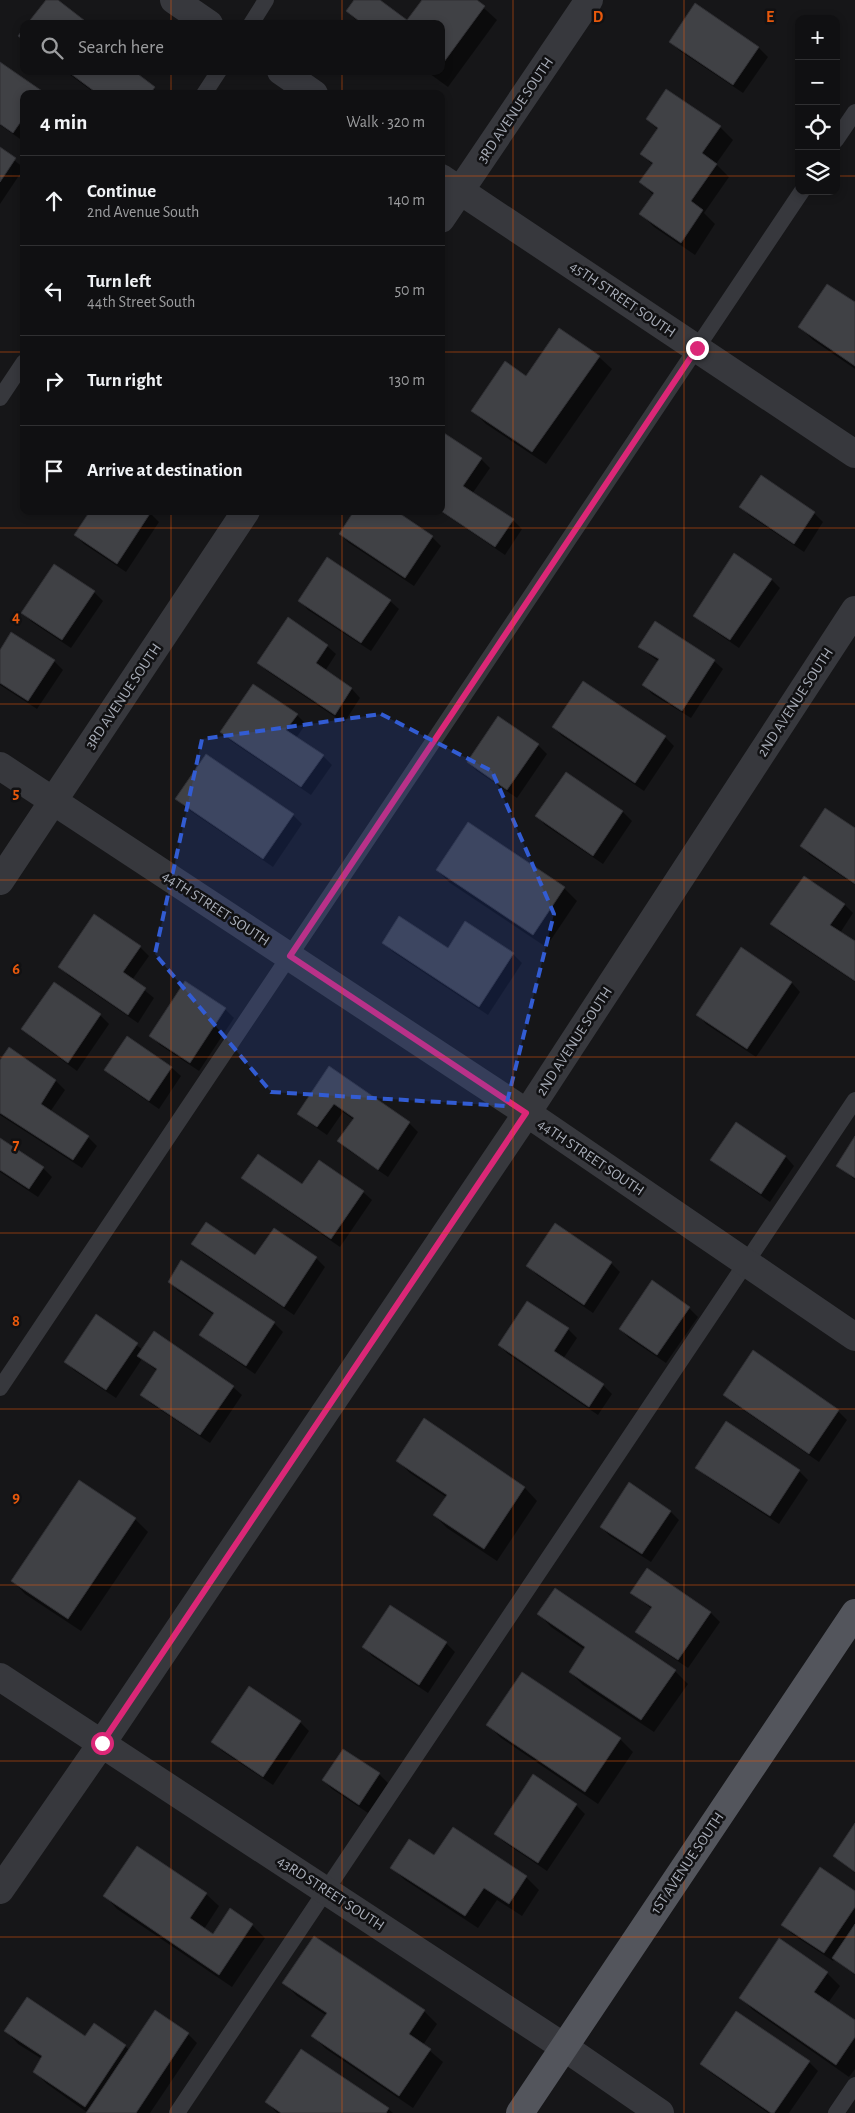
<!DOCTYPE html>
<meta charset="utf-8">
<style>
:root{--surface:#101012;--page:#19191b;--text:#f1f3f6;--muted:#9c9d9f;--line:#303032}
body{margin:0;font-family:"Alegreya Sans",sans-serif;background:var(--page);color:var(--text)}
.controls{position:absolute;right:15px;top:15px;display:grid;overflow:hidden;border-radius:10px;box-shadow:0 2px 8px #0003}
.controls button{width:45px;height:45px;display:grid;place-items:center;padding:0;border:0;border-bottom:1px solid var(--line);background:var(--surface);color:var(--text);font:25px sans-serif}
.stop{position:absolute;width:15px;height:15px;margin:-11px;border:4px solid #db2777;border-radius:50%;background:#fff}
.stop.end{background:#db2777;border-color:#fff;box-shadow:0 1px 5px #0008}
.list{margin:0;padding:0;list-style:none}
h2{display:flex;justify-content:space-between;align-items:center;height:65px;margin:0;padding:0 20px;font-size:21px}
h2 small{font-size:16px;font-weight:400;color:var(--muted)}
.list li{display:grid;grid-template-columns:32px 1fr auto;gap:15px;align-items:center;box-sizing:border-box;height:90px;padding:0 20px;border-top:1px solid var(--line)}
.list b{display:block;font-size:19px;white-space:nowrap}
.list p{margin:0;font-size:16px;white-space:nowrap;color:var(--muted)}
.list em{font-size:16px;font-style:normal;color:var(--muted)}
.icon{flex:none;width:28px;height:28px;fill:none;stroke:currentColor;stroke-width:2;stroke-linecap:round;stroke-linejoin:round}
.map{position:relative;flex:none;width:855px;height:2113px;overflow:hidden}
.search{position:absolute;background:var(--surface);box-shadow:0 2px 8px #0003;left:20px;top:20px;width:425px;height:55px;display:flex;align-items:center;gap:12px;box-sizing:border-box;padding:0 18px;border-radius:10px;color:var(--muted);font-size:19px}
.panel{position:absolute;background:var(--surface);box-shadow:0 2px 8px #0003;left:20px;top:90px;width:425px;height:425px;border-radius:10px}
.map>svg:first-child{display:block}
.shadow{fill:#0007}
.building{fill:#404145;stroke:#303034}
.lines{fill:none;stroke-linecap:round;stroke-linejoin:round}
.lane{stroke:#37383d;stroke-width:16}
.street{stroke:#37383d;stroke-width:28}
.primary{stroke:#53555c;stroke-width:28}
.route{stroke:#db2777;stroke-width:6}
.marked{fill:#325cd3;fill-opacity:0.2;stroke:#325cd3;stroke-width:4;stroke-dasharray:10 6;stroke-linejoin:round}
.grid{fill:none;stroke:#e8590c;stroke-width:1;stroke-opacity:0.55}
.labels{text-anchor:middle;stroke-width:5;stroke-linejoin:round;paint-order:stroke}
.street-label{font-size:15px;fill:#a8adb8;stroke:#111113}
.grid-label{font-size:16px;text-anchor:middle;font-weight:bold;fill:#e8590c;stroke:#111113;stroke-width:5;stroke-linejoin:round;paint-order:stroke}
</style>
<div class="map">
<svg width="855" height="2113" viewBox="0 0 855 2113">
<rect width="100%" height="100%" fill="#161618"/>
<path class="shadow" d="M356,0H377L408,22L423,0H475L497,20L448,87L426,71H441V24H360L347,11Z
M696,5L759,48L768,57L743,93L680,51L671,42Z
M0,63L43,94H24L23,141L0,125Z
M65,71H132L160,94H96Z
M647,119L720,127L733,140L716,164L729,177L704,213L715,224L695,255L654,227L641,214L654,196L641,182L653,165L641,154L658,130Z
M0,149L24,168L0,204Z
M855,304V369L813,340L800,327Z
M599,357L612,369L546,464L486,424L473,411Z
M441,433L481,459L490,468L472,494L513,520L522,529L505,555L440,511H441Z
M761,477L814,513L823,522L804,552L750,516L741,507Z
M150,513L159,522L126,572L84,544L75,535Z
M340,534L432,537L441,546L414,586L349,543Z
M771,579L780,588L739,648L704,624L695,615Z
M94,592L103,601L71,648L32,622L23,613Z
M300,601H390L399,609L371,651L308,610Z
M327,646L336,654L325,671L352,689L360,698L344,723L267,671L259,663Z
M639,647L714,661L723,669L691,718L652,694L644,685L659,662Z
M0,652L54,661L63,670L37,709L0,685Z
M583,683L665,737L674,746L644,791L562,736L553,727Z
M297,715L306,724L296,738L323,756L332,765L311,795L231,741L222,732Z
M538,745L547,754L517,798L477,771L468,762Z
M566,774L623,812L632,821L603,864L545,825L537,816Z
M177,799L293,815L302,824L273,867L186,808Z
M468,824L564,888L577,901L546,947L450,883L437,870Z
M855,829V885L810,855L801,846Z
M845,905L853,913L840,933L855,943V982L781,933L772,924Z
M384,943L513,954L522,963L488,1015L393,952Z
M140,947L149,956L132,980L154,998L138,1023L69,976L60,967Z
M741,949L792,983L800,992L756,1057L706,1024L698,1015Z
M225,1009L234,1018L199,1071L160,1045L151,1036Z
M100,1015L109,1024L77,1071L32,1038L23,1029Z
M127,1038L172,1068L181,1076L159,1109L115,1079L106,1070Z
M9,1049L56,1081L65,1090L50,1112L88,1137L97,1146L82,1168L0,1115V1062Z
M329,1068L409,1123L418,1132L388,1177L348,1150L339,1141L354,1120L343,1112L327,1135L308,1122L299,1113Z
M736,1123L786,1157L794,1166L770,1202L721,1168L712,1160Z
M855,1139V1180L838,1165Z
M0,1140L43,1168L52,1177L38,1197L0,1172Z
M243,1178L363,1192L372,1200L340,1247L252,1186Z
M193,1244L256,1257L316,1258L325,1267L294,1315L202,1253Z
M611,1263L620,1272L593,1313L537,1275L528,1266Z
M170,1282L274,1323L283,1332L255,1374L210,1343L201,1335L214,1315L178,1291Z
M528,1303L568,1329L577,1338L563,1359L603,1385L612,1394L598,1415L508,1354L499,1345Z
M689,1308L698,1317L666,1363L629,1338L620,1329Z
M97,1316L143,1350L233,1387L242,1395L210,1443L150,1403L142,1394L157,1371L142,1359L116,1398L75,1371L66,1362Z
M753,1352L838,1411L847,1420L819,1462L733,1403L724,1394Z
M424,1420L525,1488L537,1501L497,1561L447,1528L434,1515L446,1497L410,1473L397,1460Z
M726,1423L799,1471L808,1480L779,1524L706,1476L697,1467Z
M670,1511L679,1520L651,1562L610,1536L601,1527Z
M135,1519L148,1532L81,1631L25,1594L13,1581Z
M647,1570L711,1613L720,1622L688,1668L646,1640L637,1631L652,1609L632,1593Z
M539,1614L675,1671L688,1684L654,1732L583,1685L570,1672L585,1650L551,1627Z
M446,1643L455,1652L428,1693L372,1656L364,1647Z
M249,1688L300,1722L309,1731L273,1785L222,1751L213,1742Z
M488,1725L620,1739L633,1752L598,1804L501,1738Z
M379,1774L388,1783L368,1813L332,1789L323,1780Z
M576,1805L585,1814L547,1871L504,1842L495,1834Z
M855,1825V1873L834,1856Z
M392,1868L526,1877L539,1890L522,1916L497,1900L478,1928L405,1880Z
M855,1892V1975L835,1959L833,1961L792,1934L783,1925Z
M206,1894L219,1906L204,1929L213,1935L230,1910L252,1925L265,1938L232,1987L117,1909L105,1896Z
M779,1940L827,1973L840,1986L828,2003L855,2021V2069L849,2077L753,2010L740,1997Z
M284,1983L424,2011L437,2024L423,2045L443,2062L413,2108L326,2049L313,2036L327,2016L297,1996Z
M155,2012L188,2034L197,2043L150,2113H88L47,2084L34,2071L42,2059L18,2044L6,2031L86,2038L125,2046L129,2050Z
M809,2062L818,2071L789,2113H768L711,2073L702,2064Z
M267,2102L388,2109L393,2113H277Z"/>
<path class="building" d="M46,0H58L89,24H27Z
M354,0H380L407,20L422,0H477L485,6L441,66V24H363L346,11Z
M695,3L759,47L733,85L669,42Z
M24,28V40L18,36Z
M0,62L42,91L40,94H24V117L13,133L0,124Z
M67,71H134L155,87L150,94H98Z
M666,89L721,126L702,153L717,164L691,201L703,210L681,243L639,214L654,193L639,182L653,163L640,154L658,128L646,119Z
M0,147L16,158L0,182Z
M827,284L855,302V366L798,327Z
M559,328L600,356L532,452L471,411L505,361L526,376Z
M441,431L482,458L463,486L514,519L495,547L441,511Z
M761,475L815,512L794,544L739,507Z
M90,511H150L151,512L117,564L74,535Z
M354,511H396L433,536L405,578L339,534Z
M734,553L772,579L730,640L693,616Z
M327,557L391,600L361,643L298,601Z
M54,564L95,591L62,640L21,613Z
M288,617L328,645L316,663L352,688L335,715L257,663Z
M655,621L715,660L682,711L642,685L659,659L638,647Z
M11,632L55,660L28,701L0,683V650Z
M583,681L666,736L635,783L552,727Z
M253,684L298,714L286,730L324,755L301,787L220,732Z
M498,716L539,744L507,790L467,762Z
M206,754L294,814L263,859L175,799Z
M566,772L623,811L593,856L535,816Z
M825,808L855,828V884L800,846Z
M468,822L565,887L533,935L436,870Z
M804,876L845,904L830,925L855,941V981L770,924Z
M94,914L141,946L123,972L146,988L128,1015L58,967Z
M399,916L448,948L465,921L514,953L479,1007L382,943Z
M741,947L792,982L747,1049L696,1015Z
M185,981L226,1008L190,1063L149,1036Z
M54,982L101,1014L68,1063L21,1029Z
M127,1036L172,1067L149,1101L104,1070Z
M9,1047L56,1080L41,1104L89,1136L73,1160L0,1113V1060Z
M329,1066L410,1122L378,1170L337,1141L354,1118L334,1104L317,1127L297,1114Z
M736,1122L786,1156L761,1194L710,1160Z
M855,1136V1178L836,1166Z
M0,1138L44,1167L29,1189L0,1170Z
M258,1154L302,1184L319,1160L364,1191L331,1239L241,1178Z
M206,1222L255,1255L274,1228L317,1257L284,1307L191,1244Z
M555,1223L612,1262L584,1305L526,1266Z
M181,1260L275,1322L246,1366L199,1335L214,1313L168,1282Z
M652,1280L690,1307L657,1355L619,1329Z
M527,1301L569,1328L554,1351L604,1384L589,1407L498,1345Z
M96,1314L138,1343L106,1390L64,1362Z
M154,1331L234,1386L200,1435L140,1395L157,1369L137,1356Z
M753,1350L839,1410L809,1454L723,1395Z
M424,1418L525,1487L484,1549L433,1515L447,1495L396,1461Z
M726,1421L800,1470L770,1516L695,1468Z
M79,1480L136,1518L68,1619L11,1581Z
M629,1482L671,1511L642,1554L600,1527Z
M647,1568L711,1612L678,1660L635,1632L652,1607L630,1593Z
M555,1588L676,1670L641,1720L569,1672L585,1647L537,1614Z
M390,1605L447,1642L419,1685L362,1647Z
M522,1672L621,1738L585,1792L486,1725Z
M249,1686L301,1721L263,1777L211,1742Z
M343,1749L380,1773L359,1805L322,1780Z
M533,1774L577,1804L538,1863L494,1834Z
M855,1823V1872L833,1856Z
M453,1827L527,1876L509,1904L484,1888L465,1916L390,1868L409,1839L434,1855Z
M137,1846L207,1893L190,1918L213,1934L230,1908L253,1924L219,1975L103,1896Z
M820,1867L855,1891V1907L824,1953L781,1925Z
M855,1924V1974L832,1958Z
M314,1936L425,2010L409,2034L431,2049L399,2096L311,2036L327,2013L282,1983Z
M779,1938L828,1972L814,1992L855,2020V2037L836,2065L739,1998Z
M27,1997L85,2036L94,2023L126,2045L85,2107L33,2072L42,2056L4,2031Z
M155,2010L189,2033L136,2113H86Z
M736,2011L810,2061L774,2113H771L700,2064Z
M301,2049L389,2108L386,2113H281L265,2102Z"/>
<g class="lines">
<path class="lane" d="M251,24L266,0
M204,94L219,71
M836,140L855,112
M0,398L24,362
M0,1388L802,191
M177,2113L855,1100
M836,2113L855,2085"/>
<path class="street" d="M174,0L209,24
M281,71L314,94
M441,178L855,454
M441,219L589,0
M0,766L527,1113L855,1337
M0,881L246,511
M0,1677L564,2047L660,2113
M0,1890L102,1743L527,1113L855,610"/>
<path class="primary" d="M520,2113L855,1613"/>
</g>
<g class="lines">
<path class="route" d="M102,1743L526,1113L290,956L697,348"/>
</g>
<path class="marked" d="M381,714L492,771L554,914L506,1106L271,1092L155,954L202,739Z"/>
<path class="grid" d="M171,0V24M342,0V24M513,0V2113M684,0V2113M171,71V94M342,71V94M0,176H24M441,176H799M836,176H855M0,352H24M441,352H855M171,511V2113M342,511V2113M0,528H855M0,704H855M0,880H855M0,1057H855M0,1233H855M0,1409H855M0,1585H855M0,1761H855M0,1937H855"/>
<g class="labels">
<g class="street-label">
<text transform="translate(515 110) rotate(-56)" y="5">3RD AVENUE SOUTH</text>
<text transform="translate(623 299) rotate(34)" y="5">45TH STREET SOUTH</text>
<text transform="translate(123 696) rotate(-56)" y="5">3RD AVENUE SOUTH</text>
<text transform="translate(795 702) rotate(-57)" y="5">2ND AVENUE SOUTH</text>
<text transform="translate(216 908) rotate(33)" y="5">44TH STREET SOUTH</text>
<text transform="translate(574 1041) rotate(-57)" y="5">2ND AVENUE SOUTH</text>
<text transform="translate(591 1157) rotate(34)" y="5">44TH STREET SOUTH</text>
<text transform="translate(687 1863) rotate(-56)" y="5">1ST AVENUE SOUTH</text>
<text transform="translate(331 1893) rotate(33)" y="5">43RD STREET SOUTH</text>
</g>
</g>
<g class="grid-label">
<text x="598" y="22">D</text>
<text x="770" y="22">E</text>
<text x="16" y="622">4</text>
<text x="16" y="798">5</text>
<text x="16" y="974">6</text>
<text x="16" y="1150">7</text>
<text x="16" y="1326">8</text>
<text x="16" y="1502">9</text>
</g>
</svg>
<div class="controls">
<button>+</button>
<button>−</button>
<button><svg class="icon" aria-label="locate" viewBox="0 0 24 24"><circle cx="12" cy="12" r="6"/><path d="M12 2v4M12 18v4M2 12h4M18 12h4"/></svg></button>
<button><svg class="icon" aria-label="layers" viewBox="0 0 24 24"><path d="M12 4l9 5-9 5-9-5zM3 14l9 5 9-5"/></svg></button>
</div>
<div class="stop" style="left:102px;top:1743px"></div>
<div class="stop end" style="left:697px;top:348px"></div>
<div class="search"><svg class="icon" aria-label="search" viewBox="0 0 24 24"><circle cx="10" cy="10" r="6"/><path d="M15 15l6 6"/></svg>Search here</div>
<section class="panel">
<h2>4 min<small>Walk · 320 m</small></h2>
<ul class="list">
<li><svg class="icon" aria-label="ahead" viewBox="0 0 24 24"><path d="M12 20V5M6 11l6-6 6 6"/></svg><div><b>Continue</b><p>2nd Avenue South</p></div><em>140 m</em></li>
<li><svg class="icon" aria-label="left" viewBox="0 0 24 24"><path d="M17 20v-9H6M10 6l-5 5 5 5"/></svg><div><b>Turn left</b><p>44th Street South</p></div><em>50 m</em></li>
<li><svg class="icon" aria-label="right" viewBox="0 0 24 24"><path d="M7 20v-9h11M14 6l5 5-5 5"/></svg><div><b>Turn right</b></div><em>130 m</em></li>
<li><svg class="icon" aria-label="arrive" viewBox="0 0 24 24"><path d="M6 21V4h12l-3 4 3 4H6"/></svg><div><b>Arrive at destination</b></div></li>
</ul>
</section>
</div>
